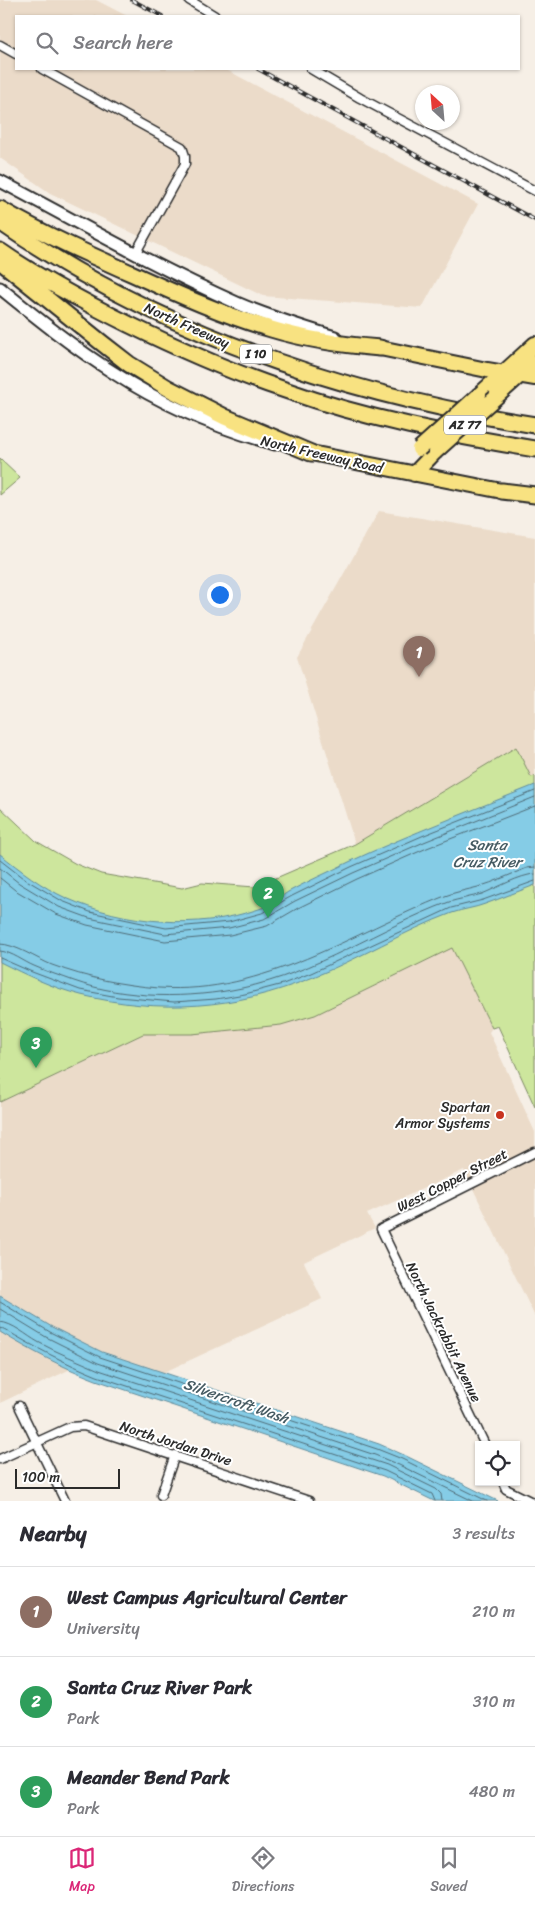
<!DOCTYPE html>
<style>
:root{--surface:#fff;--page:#f2f2f3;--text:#2b2b33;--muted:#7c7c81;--line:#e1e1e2;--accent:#db2777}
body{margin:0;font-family:Sriracha,sans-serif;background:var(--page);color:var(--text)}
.controls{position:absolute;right:15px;bottom:15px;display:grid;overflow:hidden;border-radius:0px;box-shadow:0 1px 4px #0004}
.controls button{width:45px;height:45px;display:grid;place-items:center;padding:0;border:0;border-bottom:1px solid var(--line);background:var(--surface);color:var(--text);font:25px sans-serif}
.compass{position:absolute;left:415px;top:85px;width:45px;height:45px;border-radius:50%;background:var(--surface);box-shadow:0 1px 4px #0004;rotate:334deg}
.scale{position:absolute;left:15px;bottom:12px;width:105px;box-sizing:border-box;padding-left:5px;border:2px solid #2b2b2b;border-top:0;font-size:14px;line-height:18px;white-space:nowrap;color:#2b2b2b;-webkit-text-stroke:4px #fff;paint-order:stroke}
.you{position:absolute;left:219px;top:594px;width:18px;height:18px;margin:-12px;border:4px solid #fff;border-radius:50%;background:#1a73e8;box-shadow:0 0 0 8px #1a73e833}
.badge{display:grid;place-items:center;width:32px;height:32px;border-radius:50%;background:var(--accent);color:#fff;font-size:16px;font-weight:700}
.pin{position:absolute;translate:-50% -41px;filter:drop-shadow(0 1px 2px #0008)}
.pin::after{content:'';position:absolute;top:26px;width:18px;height:15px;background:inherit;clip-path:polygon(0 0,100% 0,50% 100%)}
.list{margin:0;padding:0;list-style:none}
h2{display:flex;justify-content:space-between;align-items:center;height:65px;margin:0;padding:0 20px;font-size:21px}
h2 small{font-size:16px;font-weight:400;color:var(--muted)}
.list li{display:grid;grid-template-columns:32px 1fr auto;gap:15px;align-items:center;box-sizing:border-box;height:90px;padding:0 20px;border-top:1px solid var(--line)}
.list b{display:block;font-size:19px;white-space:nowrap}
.list p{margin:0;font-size:16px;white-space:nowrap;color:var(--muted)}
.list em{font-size:16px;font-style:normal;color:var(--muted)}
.icon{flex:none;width:28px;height:28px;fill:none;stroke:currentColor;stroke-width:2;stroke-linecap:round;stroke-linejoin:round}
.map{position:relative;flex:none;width:535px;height:1501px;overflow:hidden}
.search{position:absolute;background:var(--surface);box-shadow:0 1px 4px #0004;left:15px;right:15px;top:15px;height:55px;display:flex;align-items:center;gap:12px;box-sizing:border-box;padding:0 18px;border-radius:0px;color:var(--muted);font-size:19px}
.sheet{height:335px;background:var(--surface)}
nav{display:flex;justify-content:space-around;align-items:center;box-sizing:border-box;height:70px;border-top:1px solid var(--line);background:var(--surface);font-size:14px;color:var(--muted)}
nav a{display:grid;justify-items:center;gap:2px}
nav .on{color:var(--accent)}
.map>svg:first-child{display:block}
.built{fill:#ebdbc9}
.green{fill:#cde69d;stroke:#7c8864}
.water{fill:#85cce6;stroke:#618c9b}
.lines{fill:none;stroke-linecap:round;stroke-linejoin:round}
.shore{stroke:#4f6b76;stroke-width:1}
.minor-casing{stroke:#2b2b2b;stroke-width:11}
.secondary-casing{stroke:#2b2b2b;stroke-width:15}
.trunk-casing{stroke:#2b2b2b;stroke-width:18}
.motorway-casing{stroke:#2b2b2b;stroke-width:19}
.minor{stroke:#fff;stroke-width:8}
.secondary{stroke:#fff;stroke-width:11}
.trunk{stroke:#f8e281;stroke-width:14}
.motorway{stroke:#f8e281;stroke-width:15}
.rail-casing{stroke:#2b2b2b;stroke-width:4}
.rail{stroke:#fff;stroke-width:2;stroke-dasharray:5.5;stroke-linecap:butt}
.trunk-bridge-casing{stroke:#2b2b2b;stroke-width:18;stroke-linecap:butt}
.trunk-bridge{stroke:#f8e281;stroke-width:14}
.poi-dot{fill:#c8321e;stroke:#fff;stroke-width:2}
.labels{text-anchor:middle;stroke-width:4;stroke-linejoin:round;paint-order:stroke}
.shield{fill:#fff;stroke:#6b6b6b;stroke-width:1}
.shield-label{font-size:12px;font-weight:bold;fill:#2b2b2b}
.street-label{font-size:14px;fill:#2b2b2b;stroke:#fff}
.poi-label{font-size:14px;fill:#2b2b2b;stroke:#fff;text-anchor:end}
.water-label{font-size:15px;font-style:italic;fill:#465b63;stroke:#fff}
</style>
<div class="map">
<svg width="535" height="1501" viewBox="0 0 535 1501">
<rect width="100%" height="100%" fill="#f6efe6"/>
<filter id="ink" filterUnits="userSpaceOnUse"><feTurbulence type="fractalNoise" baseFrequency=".02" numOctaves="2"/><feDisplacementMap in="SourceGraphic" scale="10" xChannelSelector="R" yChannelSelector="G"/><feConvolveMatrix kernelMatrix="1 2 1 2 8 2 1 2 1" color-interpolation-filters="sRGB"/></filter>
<g filter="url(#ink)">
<path class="built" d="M0,0H96L127,16H16V69H225L478,204L422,308L263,296L50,193L0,158Z
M379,511L535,537V776L531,777L516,747L355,844L297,657Z
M452,947L492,1028L489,1032L535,1132V1317L464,1170L367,1214L375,1228L304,1262L322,1299L132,1387L77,1366L0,1403V1102L143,1034H192L315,1015Z"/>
<path class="green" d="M0,459L20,478L0,495Z
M516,747L531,777L535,776V1107L498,1026L492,1028L452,948L315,1015L281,1025L192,1034H143L0,1102V807L36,841L76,864L101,874L182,888L202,883L255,887L355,844Z"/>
<path class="water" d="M535,785V885C519,891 502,898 485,904C475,908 463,909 452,913C404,931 359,959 311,978C236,1009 159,1014 81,995C53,988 26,975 0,962V854C20,870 42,887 66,898C125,924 197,930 259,909C269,906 279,898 288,892C308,881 329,872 349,862C410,834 473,810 535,785Z
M0,1296L52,1327L102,1352L379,1444L404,1455L498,1501H434L383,1476L96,1380C62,1367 31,1351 0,1332Z"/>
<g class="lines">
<path class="shore" d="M0,860L23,878L62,901L90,912L166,928L229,922L262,913L292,896L351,867L422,836L535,791
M0,868L19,883L59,907L89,918L165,934L229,928L264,919L295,901L353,873L424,842L535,797
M0,878L15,890L56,914L87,925L165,941L230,935L267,926L298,908L357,879L427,848L535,806
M0,944C15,944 37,959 52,965C87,978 122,985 159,988C265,995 351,933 445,896C455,892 467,890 478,887C495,882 511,874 527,868L535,867
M0,951C12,952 24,962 34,966C47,972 61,976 74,981C125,999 190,999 242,988C316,973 379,928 449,902C459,899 471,897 482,894C497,888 519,875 535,874
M0,958L32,972L80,990L118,997L174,1002L216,999L245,994L283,984L311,973L451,908L483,900L535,881
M0,1302L50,1332L100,1357L377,1449L402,1459L487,1501
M0,1309L46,1337L98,1363L375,1455L399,1465L473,1501
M0,1322C13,1323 27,1336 38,1342C58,1353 79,1361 99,1370L387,1465L436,1489L441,1494L442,1501
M0,1328L4,1329C34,1347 65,1363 97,1376L385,1471L432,1494L435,1501"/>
<g class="minor-casing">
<path id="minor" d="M189,0L215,16
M0,45L16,54
M42,69L182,147L185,156V164L135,254
M311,69L360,98L535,191
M19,1406L65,1501
M485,1445L381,1229L535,1152
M0,1459L70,1427L84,1426L309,1501
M503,1482L506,1489L530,1501
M161,1495L175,1455"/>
</g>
<g class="secondary-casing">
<path id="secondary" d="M0,181C79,223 156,267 237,303C269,317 302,327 335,337
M0,288C37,318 74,348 114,373C163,405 218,428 275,444"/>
</g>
<g class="trunk-casing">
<path id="trunk" d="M380,348L487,370L535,378
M479,395L535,344
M495,398L535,362
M311,453L502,491
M414,474L435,452"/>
</g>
<g class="motorway-casing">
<path id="motorway" d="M0,209C43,234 88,254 133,274C179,295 224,315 271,329C307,340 343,345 380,348
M0,222C159,333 345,395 535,425
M0,251C40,279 84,302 128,324C179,349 231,372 285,390C366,419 450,435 535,449
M0,261L102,343L129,364L168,388L225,417L311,453
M502,491L535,495"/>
</g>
<use href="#minor" class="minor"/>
<use href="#secondary" class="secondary"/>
<use href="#trunk" class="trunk"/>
<use href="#motorway" class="motorway"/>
<g class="rail-casing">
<path id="rail" d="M132,0L162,16
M258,69L535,220"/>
</g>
<use href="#rail" class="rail"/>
<g class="trunk-bridge-casing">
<path id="trunk-bridge" d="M419,449L479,395
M435,452L495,398"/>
</g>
<use href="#trunk-bridge" class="trunk-bridge"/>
</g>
</g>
<circle class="poi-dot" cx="500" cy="1115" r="5"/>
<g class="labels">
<g class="shield">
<rect x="240" y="344.5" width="32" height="19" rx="4"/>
<rect x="444" y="415.5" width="42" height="19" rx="4"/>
</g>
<g class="shield-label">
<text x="256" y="358">I 10</text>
<text x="465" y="429">AZ 77</text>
</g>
<g class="street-label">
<text transform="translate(187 325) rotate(24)" y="5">North Freeway</text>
<text transform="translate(322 454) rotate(13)" y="5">North Freeway Road</text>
<text transform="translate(452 1180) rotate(-27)" y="5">West Copper Street</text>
<text transform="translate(444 1332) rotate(64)" y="5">North Jackrabbit Avenue</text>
<text transform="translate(176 1443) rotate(18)" y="5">North Jordan Drive</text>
</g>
<g class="poi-label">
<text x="490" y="1112">Spartan<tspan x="490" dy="16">Armor Systems</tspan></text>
</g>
<g class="water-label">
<text x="487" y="850">Santa<tspan x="487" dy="17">Cruz River</tspan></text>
<text transform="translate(236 1401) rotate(19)" y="5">Silvercroft Wash</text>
</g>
</g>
</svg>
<div class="controls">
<button><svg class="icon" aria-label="locate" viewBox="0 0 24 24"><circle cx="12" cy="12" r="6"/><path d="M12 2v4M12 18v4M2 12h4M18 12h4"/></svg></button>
</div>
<svg class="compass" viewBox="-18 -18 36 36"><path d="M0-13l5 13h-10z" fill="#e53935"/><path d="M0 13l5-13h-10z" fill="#7c7c81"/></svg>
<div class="scale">100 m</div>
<div class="you"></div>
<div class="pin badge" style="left:419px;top:677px;background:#8d6e63">1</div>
<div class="pin badge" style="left:268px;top:918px;background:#2e9e5b">2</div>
<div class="pin badge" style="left:36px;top:1068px;background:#2e9e5b">3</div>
<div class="search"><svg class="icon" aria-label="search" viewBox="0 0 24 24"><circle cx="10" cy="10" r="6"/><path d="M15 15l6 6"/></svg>Search here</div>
</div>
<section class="sheet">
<h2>Nearby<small>3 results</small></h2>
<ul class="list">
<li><span class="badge" style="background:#8d6e63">1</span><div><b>West Campus Agricultural Center</b><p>University</p></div><em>210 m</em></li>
<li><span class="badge" style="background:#2e9e5b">2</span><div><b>Santa Cruz River Park</b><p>Park</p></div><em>310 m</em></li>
<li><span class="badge" style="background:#2e9e5b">3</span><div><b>Meander Bend Park</b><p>Park</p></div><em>480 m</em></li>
</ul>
</section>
<nav>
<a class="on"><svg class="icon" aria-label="map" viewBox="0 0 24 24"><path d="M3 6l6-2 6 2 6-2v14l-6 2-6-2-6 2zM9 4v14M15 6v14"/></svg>Map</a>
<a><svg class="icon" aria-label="directions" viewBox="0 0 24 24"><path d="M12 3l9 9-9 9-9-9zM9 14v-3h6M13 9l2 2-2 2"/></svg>Directions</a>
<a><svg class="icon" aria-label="saved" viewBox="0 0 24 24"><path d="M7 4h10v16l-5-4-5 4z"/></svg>Saved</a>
</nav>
